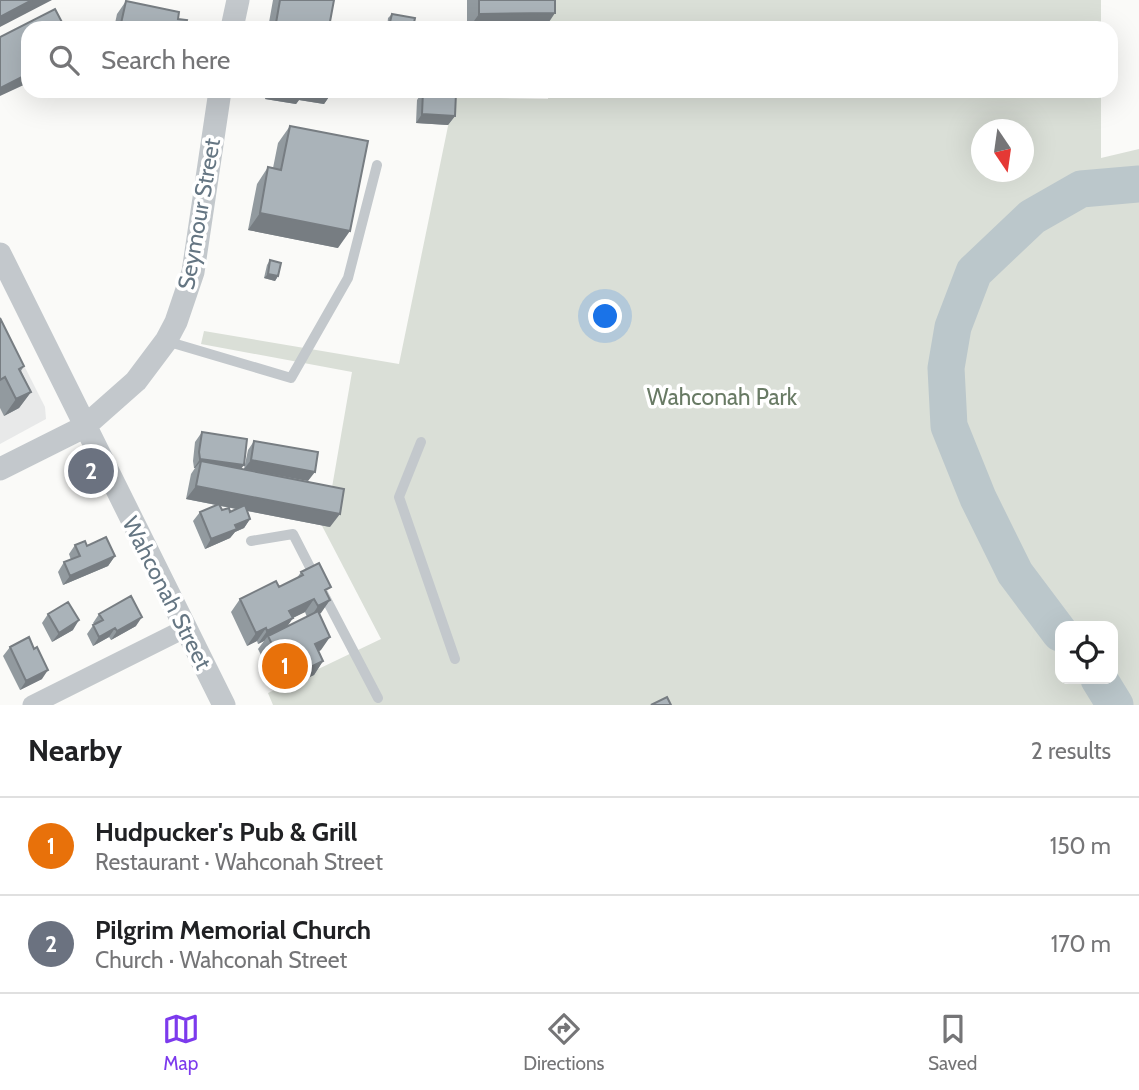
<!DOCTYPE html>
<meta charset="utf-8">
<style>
:root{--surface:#fff;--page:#f2f2f2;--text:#202124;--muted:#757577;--line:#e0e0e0;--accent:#7c3aed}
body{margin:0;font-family:Cabin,sans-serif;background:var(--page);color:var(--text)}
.controls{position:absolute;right:21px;bottom:21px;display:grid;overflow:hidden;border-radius:14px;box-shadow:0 7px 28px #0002}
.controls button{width:63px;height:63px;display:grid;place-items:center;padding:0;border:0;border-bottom:2px solid var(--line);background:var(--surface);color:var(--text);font:35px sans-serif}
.compass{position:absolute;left:971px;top:119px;width:63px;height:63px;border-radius:50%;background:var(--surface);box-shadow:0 7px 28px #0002;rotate:167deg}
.you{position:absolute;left:606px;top:317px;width:24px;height:24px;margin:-18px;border:5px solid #fff;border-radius:50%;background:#1a73e8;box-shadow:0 0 0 10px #1a73e833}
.badge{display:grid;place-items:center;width:46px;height:46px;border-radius:50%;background:var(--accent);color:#fff;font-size:23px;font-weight:700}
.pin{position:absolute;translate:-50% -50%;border:4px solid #fff;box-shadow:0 2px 7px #0006}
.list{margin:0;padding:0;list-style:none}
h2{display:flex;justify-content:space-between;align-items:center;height:91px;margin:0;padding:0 28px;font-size:30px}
h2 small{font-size:23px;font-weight:400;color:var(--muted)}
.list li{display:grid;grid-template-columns:46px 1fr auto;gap:21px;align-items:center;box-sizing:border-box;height:98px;padding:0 28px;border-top:2px solid var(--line)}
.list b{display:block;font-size:26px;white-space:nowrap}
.list p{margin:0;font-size:23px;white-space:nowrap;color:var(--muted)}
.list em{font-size:23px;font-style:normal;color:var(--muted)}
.icon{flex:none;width:38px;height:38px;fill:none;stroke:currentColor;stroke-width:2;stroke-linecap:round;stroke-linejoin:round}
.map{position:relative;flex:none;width:1139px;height:705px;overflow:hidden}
.search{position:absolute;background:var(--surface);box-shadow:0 7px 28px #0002;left:21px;right:21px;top:21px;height:77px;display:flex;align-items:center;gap:18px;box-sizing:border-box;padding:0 24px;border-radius:21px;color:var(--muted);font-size:26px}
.sheet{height:287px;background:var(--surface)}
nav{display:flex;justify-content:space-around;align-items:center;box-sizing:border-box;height:98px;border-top:2px solid var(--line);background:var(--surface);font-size:19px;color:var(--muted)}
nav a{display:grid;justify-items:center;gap:4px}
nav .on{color:var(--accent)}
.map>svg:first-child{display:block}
.built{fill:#e8e9e9}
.green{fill:#dadfd7;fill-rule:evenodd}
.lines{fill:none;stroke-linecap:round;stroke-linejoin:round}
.river{stroke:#bbc7cb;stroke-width:37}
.service{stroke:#c3c8cc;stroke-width:10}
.minor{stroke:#c3c8cc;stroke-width:19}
.tertiary{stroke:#c3c8cc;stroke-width:23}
.wall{fill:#929a9f;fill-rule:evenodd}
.shaded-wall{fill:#777d82}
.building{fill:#aab3b9;stroke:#777d82;stroke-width:2}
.labels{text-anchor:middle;stroke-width:7;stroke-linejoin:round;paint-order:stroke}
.street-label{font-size:23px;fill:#657683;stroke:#fff}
.park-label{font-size:23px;fill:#687a64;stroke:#fff}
</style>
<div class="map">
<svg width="1139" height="705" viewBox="0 0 1139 705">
<rect width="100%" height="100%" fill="#fafaf8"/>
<path class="built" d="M0,318L45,407L46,419L0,444Z"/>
<path class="green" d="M546,0H1101V28H547Z
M548,91H1101V158L1139,149V705H273L268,693L381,639L320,522H326L352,372L201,344L204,331L399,364L454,97L548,99ZM982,130H1024V172H982ZM1060,626H1113V679H1060Z"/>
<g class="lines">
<path class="river" d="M1060,633L1015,573L978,498L949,426L946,368L953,327L974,272L1032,217L1081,189L1139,184
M1099,679L1115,705"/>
<path class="service" d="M166,341L291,378L348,278L377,165
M421,442L399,497L455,659
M251,541L293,534L315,577
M323,593L378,698"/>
<path class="minor" d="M32,705L186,628"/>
<path class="tertiary" d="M232,28L238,0
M0,254L224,705
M0,469L84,427L136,381L166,341L176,322L193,272L220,91"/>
</g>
<path class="wall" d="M273,0H334L328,28H268Z
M467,0H555L545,28H467Z
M126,1L178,19L185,28H114L117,14Z
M392,14L413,28H387L388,18Z
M267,91H333L324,104L299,100L296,104L265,99Z
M423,91L455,116L448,125L416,123L417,100Z
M290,126L338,248L248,230L257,184L268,167L273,168L278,143Z
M270,260L278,276L275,281L264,278L267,265Z
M0,318L24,366L21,371L31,392L19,408L4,416L0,408Z
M202,432L241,469L330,527L247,511L250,519L244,528L235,532L230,538L205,549L193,521L200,512L216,505L186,499L191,474L195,468H194L193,461L195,442ZM220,506L236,509L230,512L222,510Z
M254,441L308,481L244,469L248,450Z
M75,545L87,546L115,556L108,566L63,585L58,572L64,562L71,560L69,554Z
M301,572L327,593L330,600L319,614L321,650L319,651L323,661L314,675L279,691L258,649L264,641L258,644L257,641L247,646L231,612L240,599L279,587L297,578ZM305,612L307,617L287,626L293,618Z
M48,614L73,630L52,642L42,623Z
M99,614L136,626L111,640L109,637L93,646L87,634L94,624L93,623Z
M10,647L42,679L20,690L3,656Z"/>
<path class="shaded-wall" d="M32,0H52L0,27V17Z
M555,13L545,28H469L479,14Z
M276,23L303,28H272Z
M314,24L329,27L328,28H311Z
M28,74V83L0,96V88Z
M271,91H333L324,104L299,100L296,104L265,99Z
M422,114L455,116L448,125L416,123Z
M260,213L350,231L338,248L248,230Z
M268,274L278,276L275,281L264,278Z
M31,392L19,408L4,416L16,399Z
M200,459L244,465L237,474L201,461L195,468H194Z
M251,460L315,472L308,481L244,469Z
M196,486L340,514L330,527L186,499Z
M250,519L244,528L235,532L230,538L205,549L211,539L235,525Z
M115,556L108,566L63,585L70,576Z
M314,599L305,612L280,624L289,611Z
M330,600L321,613L309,620L318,606Z
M142,617L136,626L111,640L117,631Z
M293,618L284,631L268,636L264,641L258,644L267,631Z
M79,620L73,630L52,642L59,633Z
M115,628L109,637L93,646L99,637Z
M266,628L257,641L247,646L256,633Z
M330,637L321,650L306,657L315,644Z
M323,661L314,675L279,691L288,678Z
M48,670L42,679L20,690L26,681Z"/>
<path class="building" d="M0,0H32L0,17Z
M280,0H334L329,27L314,24L313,28H303L276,23Z
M479,0H555V13L479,14Z
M126,1L179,12L178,19L187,20L185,28H120Z
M55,9L65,28H28V74L0,88V37Z
M392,14L415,18L413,28H398L389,26Z
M423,91L456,93L455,116L422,114Z
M290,126L368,141L350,231L260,213L268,167L281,170Z
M270,260L281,263L278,276L268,274Z
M0,318L24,366L19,369L31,392L16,399L5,377L0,380Z
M202,432L247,439L244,465L200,459L199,452Z
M254,441L318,452L315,472L251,460Z
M201,461L344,489L340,514L196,486Z
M219,504L222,510L229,508L230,512L245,505L250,519L235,525L237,529L211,539L200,512Z
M106,537L115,556L70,576L64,562L80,556L75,545L85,541L87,546Z
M319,563L331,587L325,590L330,600L318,606L314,599L289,611L293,618L267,631L266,628L256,633L240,599L276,581L279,587L303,575L301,572Z
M131,596L142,617L117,631L115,628L99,637L93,625L103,620L99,614Z
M68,602L79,620L59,633L48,614Z
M318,611L330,637L315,644L323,661L288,678L268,636Z
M29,637L34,649L37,647L48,670L26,681L10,647Z
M667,697L671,705H651Z"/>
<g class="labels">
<g class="street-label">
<text transform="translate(199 214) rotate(-80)" y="8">Seymour Street</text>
<text transform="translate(167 593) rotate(63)" y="8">Wahconah Street</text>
</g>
<g class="park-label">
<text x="722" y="405">Wahconah Park</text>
</g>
</g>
</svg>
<div class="controls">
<button><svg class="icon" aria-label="locate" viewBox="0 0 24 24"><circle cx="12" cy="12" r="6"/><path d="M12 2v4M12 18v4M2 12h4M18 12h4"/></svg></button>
</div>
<svg class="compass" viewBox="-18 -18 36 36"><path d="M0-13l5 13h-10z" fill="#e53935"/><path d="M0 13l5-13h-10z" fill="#757577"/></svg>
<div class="you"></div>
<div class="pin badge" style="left:285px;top:666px;background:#e8710a">1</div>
<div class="pin badge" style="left:91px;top:471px;background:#6b7280">2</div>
<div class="search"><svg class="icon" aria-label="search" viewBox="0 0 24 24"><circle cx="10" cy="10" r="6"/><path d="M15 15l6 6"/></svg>Search here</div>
</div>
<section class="sheet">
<h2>Nearby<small>2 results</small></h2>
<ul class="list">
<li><span class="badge" style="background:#e8710a">1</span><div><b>Hudpucker's Pub &amp; Grill</b><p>Restaurant · Wahconah Street</p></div><em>150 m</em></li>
<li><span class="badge" style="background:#6b7280">2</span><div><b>Pilgrim Memorial Church</b><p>Church · Wahconah Street</p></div><em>170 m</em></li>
</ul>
</section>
<nav>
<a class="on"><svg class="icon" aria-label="map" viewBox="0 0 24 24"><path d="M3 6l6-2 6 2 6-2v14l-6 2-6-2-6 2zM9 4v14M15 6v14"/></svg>Map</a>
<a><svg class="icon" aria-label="directions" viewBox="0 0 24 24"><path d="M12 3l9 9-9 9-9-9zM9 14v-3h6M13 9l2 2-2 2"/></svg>Directions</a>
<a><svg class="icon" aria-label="saved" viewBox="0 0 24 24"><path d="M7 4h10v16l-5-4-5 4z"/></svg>Saved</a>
</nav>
